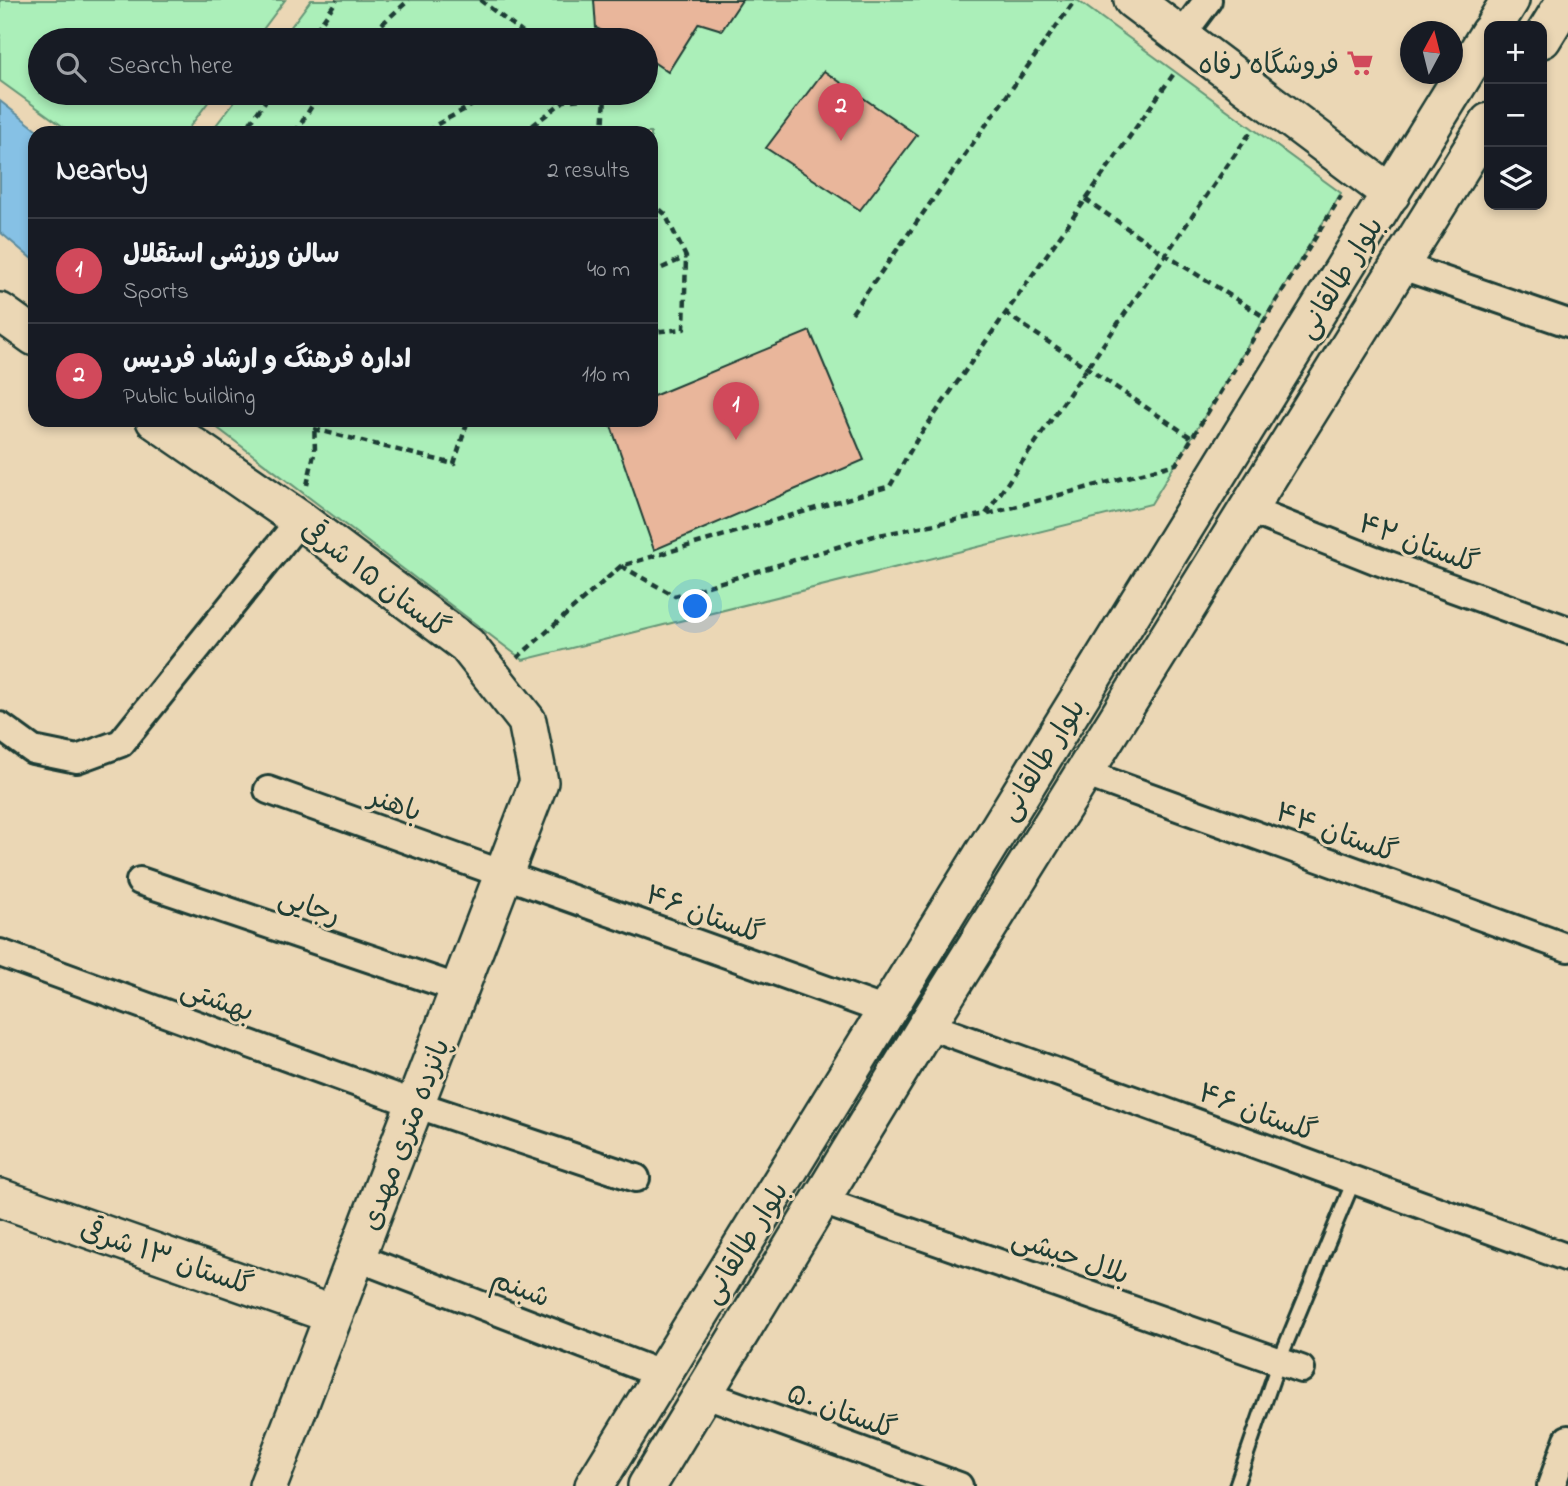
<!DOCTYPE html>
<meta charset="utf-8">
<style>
:root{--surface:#171b24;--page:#242831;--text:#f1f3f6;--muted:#9ea1a6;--line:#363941;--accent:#d1495b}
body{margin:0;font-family:"Indie Flower","Playpen Sans Arabic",sans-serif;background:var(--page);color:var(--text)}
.controls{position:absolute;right:21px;top:21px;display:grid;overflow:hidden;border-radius:14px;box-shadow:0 4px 10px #0003}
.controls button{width:63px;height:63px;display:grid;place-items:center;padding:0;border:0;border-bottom:2px solid var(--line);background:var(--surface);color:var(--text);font:35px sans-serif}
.compass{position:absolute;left:1400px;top:21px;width:63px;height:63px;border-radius:50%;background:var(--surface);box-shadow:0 4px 10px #0003;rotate:7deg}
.you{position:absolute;left:696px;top:607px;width:24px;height:24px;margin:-18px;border:5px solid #fff;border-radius:50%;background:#1a73e8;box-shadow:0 0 0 10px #1a73e833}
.badge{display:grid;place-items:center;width:46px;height:46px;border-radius:50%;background:var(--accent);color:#fff;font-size:23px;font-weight:700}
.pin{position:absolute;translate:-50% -58px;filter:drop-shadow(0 2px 4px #0008)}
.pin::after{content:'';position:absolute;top:37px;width:24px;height:21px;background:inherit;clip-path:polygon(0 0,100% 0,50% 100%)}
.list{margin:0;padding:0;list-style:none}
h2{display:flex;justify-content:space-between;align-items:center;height:91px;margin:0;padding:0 28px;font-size:30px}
h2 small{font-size:23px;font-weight:400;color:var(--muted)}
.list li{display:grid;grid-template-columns:46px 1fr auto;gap:21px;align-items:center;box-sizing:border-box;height:105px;padding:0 28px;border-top:2px solid var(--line)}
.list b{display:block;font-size:26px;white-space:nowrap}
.list p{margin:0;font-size:23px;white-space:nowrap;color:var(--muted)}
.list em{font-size:23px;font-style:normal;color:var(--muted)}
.icon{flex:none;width:38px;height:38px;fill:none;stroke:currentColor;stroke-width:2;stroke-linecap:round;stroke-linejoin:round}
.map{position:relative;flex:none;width:1568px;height:1486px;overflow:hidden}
.search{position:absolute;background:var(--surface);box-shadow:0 4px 10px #0003;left:28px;top:28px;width:630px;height:77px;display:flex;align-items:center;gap:18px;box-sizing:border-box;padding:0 24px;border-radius:38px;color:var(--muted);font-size:26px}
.panel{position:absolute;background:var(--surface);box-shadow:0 4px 10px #0003;left:28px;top:126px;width:630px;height:301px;border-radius:21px}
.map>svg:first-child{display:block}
.green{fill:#abefb9;stroke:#659676;stroke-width:2}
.water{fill:#86c1e5;stroke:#5d8c9e;stroke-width:2}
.building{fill:#e9b69b;stroke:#1f3d34;stroke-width:2}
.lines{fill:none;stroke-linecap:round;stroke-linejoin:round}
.lane-casing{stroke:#1f3d34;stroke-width:18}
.street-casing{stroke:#1f3d34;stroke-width:32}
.secondary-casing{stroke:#1f3d34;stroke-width:42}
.path{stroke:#1f3d34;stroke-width:4.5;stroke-dasharray:7 5;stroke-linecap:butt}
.lane{stroke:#ebd7b5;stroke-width:12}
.street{stroke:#ebd7b5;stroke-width:26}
.secondary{stroke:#ebd7b5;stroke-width:37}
.labels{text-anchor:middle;stroke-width:6;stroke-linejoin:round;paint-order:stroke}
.poi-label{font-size:28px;fill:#1f3d34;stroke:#ebd7b5;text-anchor:end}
.street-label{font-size:28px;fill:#1f3d34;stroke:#ebd7b5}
</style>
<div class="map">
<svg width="1568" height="1486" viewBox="0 0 1568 1486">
<rect width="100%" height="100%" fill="#ebd7b5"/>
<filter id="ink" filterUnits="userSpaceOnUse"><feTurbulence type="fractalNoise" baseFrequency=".0143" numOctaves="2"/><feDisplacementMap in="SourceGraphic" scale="14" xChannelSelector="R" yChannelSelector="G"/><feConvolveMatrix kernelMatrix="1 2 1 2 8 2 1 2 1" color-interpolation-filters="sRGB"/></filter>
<g filter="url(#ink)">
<path class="green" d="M0,0H285L255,40H40V93H215L185,133H72L0,81Z
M311,0H1077L1341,193L1151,504L523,660L207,420H651V133H210L241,93H646V40H281Z"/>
<path class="water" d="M0,101L41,133H35V255L32,259L0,232Z"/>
<path class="building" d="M594,0H742L722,30L699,23L668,72L646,57V40H621L596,28Z
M824,71L917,135L860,210L766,148Z
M810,331L864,460L654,550L609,420H651V397Z"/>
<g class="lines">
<g class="lane-casing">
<path id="lane" d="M1236,1486L1279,1361L1354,1180"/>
</g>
<g class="street-casing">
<path id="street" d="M1181,36L1208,0
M1399,265L1568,323
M1249,510L1375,560L1568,630
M0,726L33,750L77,759L121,743L300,520
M1084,773L1568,948
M268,790L886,1011
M140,881L460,989
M0,953L415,1104L636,1178
M927,1025L1568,1258
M819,1200L1301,1369
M356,1257L663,1375
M703,1393L959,1486
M1551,1486L1568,1439"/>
</g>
<g class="secondary-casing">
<path id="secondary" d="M1133,0L1391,194
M1494,26L1510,0
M1542,39L1566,0
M0,312L35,337
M155,420L300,520L467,645L527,721L539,782L268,1486
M0,1198L334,1315
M594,1486L1489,33
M647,1486L927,1025L1489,122"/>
</g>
<path class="path" d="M480,0L532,40
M309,40L337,0
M364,40L409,0
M243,133L271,93
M295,133L320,93
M429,133L436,125L487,97L564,101
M523,133L564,101L605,96L601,93
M603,133L605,96
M1085,199L1166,255L1266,318
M651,202L665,214L686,257L684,329L651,332
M651,273L686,257
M852,313L1075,0
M1005,313L1192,438
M314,429L454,464L468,420
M307,485L315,450L314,420
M988,514L1176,464L1341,196
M621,566L675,596L874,536L986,514L1252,130
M517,658L621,566L890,486L916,441L1175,72"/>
<use href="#lane" class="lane"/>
<use href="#street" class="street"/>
<use href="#secondary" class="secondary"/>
</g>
</g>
<defs>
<g id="supermarket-bare" transform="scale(2.1)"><path d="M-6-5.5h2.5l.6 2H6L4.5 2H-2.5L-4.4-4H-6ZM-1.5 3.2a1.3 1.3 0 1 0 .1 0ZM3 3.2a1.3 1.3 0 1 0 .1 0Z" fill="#d1495b" stroke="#ebd7b5" stroke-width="2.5" paint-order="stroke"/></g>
</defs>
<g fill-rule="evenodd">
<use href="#supermarket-bare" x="1360" y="63"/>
</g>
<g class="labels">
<g class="poi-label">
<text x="1339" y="73">فروشگاه رفاه</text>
</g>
<g class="street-label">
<text transform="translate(1339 277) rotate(-58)" y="10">بلوار طالقانی</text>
<text transform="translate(1419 542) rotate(20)" y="10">گلستان ۴۲</text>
<text transform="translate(376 578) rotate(37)" y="10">گلستان ۱۵ شرقی</text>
<text transform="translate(1041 759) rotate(-58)" y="10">بلوار طالقانی</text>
<text transform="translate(396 803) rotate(20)" y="10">باهنر</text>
<text transform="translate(1337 831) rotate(20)" y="10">گلستان ۴۴</text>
<text transform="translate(310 905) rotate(19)" y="10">رجایی</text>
<text transform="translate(705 913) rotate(20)" y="10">گلستان ۴۶</text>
<text transform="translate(218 999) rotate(20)" y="10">بهشتی</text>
<text transform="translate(1258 1111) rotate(20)" y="10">گلستان ۴۶</text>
<text transform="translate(404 1134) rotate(-69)" y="10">پانزده متری مهدی</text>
<text transform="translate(744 1242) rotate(-58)" y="10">بلوار طالقانی</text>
<text transform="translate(1071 1255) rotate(19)" y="10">بلال حبشی</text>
<text transform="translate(167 1256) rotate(19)" y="10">گلستان ۱۳ شرقی</text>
<text transform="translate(521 1287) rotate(21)" y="10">شبنم</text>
<text transform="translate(842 1410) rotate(20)" y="10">گلستان ۵۰</text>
</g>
</g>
</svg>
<div class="controls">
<button>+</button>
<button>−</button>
<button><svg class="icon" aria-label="layers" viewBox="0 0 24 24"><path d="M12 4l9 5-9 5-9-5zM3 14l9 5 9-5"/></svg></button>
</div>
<svg class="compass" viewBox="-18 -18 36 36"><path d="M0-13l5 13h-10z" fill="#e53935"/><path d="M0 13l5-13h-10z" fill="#9ea1a6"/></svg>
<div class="you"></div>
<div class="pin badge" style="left:736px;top:440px">1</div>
<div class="pin badge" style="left:841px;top:141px">2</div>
<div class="search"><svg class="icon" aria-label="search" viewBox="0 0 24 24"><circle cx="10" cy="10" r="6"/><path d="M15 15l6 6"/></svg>Search here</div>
<section class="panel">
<h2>Nearby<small>2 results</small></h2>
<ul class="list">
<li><span class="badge">1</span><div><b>سالن ورزشی استقلال</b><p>Sports</p></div><em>40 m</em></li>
<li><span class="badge">2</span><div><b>اداره فرهنگ و ارشاد فردیس</b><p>Public building</p></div><em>110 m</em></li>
</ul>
</section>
</div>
